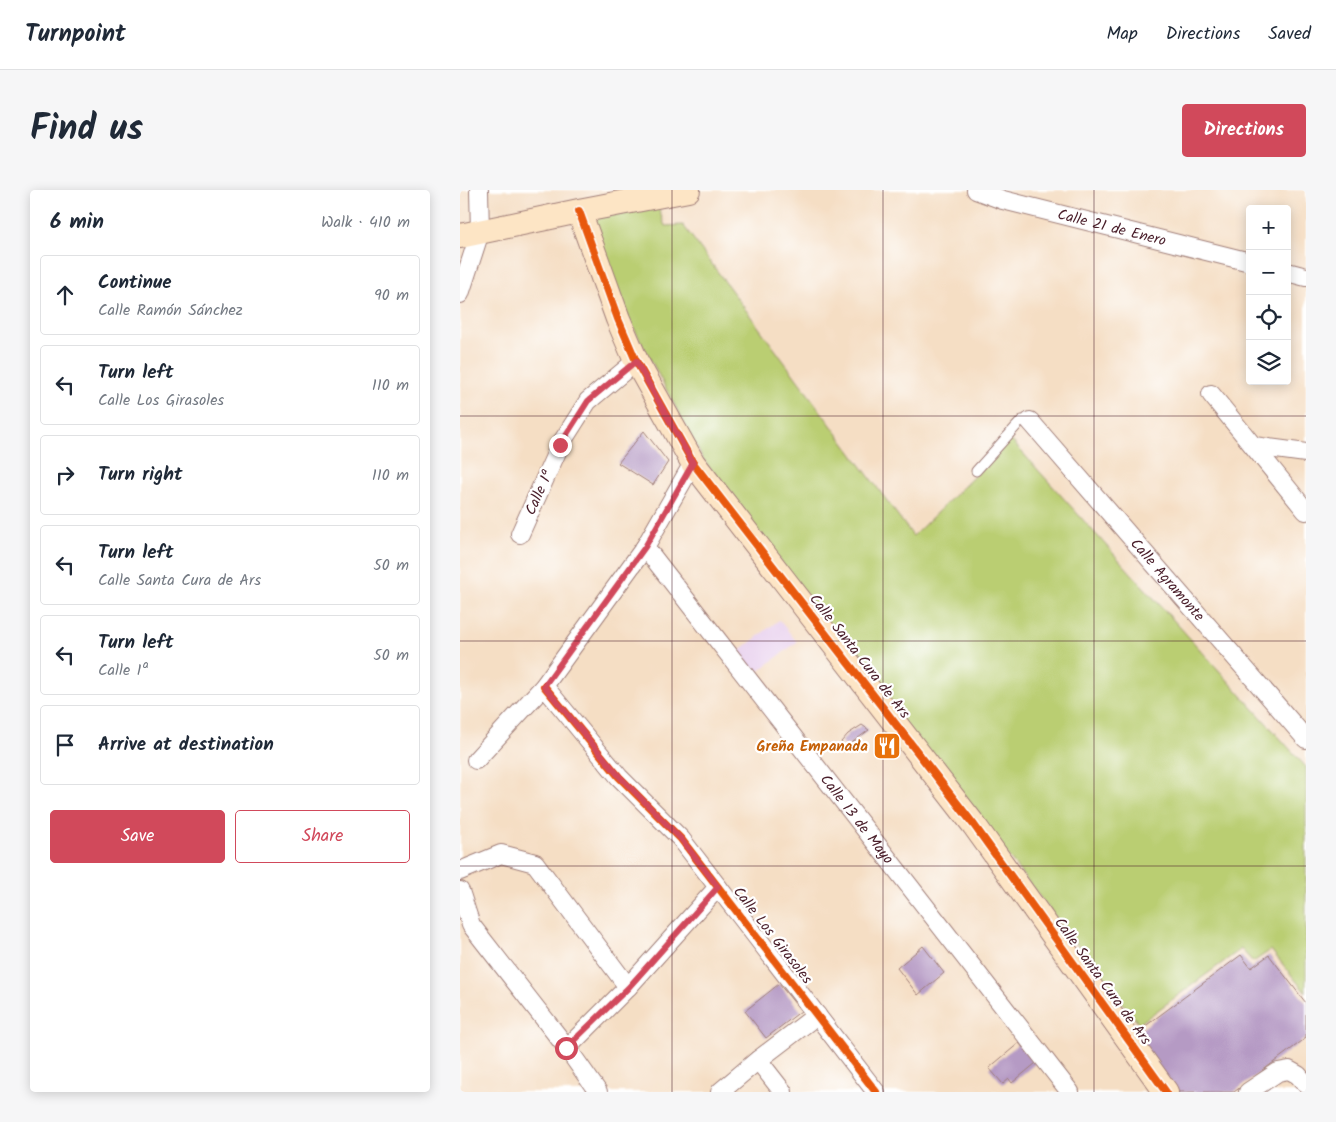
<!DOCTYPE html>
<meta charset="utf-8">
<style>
:root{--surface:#fff;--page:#f6f6f7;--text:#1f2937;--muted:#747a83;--line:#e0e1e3;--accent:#d1495b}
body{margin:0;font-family:Kalam,sans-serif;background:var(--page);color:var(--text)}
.controls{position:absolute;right:15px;top:15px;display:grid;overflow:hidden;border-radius:5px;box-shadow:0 2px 12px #0003}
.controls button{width:45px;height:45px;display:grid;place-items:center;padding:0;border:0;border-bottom:1px solid var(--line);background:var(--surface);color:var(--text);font:25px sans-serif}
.stop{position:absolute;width:15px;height:15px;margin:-11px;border:4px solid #d1495b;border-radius:50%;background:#fff}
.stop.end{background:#d1495b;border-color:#fff;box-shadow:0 1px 5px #0008}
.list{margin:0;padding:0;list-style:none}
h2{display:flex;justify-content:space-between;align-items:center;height:65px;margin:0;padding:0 20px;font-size:21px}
h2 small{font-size:16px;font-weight:400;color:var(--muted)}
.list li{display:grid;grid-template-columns:32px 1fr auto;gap:15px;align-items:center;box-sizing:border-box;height:80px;margin:0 10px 10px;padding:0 10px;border:1px solid var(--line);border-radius:5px}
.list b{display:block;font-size:19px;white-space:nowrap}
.list p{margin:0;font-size:16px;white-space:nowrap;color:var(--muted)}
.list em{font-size:16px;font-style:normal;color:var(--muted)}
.actions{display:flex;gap:10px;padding:15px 20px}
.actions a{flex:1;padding:11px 0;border:1px solid var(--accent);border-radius:5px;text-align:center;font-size:18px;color:var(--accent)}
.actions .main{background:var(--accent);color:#fff}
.icon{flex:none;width:28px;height:28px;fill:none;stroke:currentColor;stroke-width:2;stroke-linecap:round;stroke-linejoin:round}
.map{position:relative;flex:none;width:846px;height:902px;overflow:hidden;border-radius:5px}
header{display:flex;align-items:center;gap:30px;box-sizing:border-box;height:70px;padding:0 25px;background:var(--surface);border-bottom:1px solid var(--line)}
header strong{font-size:24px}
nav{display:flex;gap:28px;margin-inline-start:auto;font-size:18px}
.intro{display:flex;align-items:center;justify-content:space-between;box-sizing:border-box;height:120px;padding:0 30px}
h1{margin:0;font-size:35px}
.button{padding:12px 22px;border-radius:5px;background:var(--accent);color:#fff;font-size:18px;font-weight:700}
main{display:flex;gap:30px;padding:0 30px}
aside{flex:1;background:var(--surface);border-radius:5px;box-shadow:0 2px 12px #0003}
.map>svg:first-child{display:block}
.built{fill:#e9d2ee}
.green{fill:#bace72;stroke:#82764e}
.building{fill:#b59ac4}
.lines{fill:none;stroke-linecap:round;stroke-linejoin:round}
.lane-casing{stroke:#a07e78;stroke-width:11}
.street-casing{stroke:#a07e78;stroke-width:20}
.secondary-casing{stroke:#a07e78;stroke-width:26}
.lane{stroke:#fff;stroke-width:9}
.street{stroke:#fff;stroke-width:18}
.secondary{stroke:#fde5c5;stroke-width:24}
.cycleway-casing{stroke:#fff;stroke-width:11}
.cycleway{stroke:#e8590c;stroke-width:8}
.route{stroke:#d1495b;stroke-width:6}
.grid{fill:none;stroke:#4a1f2b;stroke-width:1;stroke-opacity:0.55}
.labels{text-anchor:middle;stroke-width:4.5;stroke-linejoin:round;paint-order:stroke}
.street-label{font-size:15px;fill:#4a1f2b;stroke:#fff}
.food-label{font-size:15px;font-weight:bold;fill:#c56008;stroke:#fff;text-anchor:end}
</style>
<header>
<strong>Turnpoint</strong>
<nav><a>Map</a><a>Directions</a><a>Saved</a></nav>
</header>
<div class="intro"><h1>Find us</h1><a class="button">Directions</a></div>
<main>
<aside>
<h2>6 min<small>Walk · 410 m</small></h2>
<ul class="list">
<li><svg class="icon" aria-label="ahead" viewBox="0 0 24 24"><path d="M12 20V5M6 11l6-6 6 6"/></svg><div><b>Continue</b><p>Calle Ramón Sánchez</p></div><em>90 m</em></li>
<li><svg class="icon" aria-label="left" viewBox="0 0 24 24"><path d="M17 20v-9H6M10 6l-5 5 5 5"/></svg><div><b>Turn left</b><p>Calle Los Girasoles</p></div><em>110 m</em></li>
<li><svg class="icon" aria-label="right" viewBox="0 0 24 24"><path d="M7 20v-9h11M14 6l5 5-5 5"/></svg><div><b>Turn right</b></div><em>110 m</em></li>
<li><svg class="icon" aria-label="left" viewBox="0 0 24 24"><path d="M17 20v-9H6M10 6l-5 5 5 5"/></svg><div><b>Turn left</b><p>Calle Santa Cura de Ars</p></div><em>50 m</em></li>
<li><svg class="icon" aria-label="left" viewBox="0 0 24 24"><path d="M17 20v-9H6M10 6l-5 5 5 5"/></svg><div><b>Turn left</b><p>Calle 1ª</p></div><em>50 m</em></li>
<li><svg class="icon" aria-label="arrive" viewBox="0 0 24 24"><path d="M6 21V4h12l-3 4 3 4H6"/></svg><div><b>Arrive at destination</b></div></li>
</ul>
<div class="actions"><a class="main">Save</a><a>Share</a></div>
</aside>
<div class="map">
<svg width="846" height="902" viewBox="0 0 846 902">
<rect width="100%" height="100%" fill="#fff"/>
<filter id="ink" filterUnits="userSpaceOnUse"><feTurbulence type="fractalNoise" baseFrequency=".02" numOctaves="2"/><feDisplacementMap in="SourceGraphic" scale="10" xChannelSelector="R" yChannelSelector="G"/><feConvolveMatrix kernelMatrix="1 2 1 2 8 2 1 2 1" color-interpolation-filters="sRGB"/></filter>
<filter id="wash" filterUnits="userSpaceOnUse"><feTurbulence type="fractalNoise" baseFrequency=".0096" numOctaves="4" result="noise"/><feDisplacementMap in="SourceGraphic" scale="20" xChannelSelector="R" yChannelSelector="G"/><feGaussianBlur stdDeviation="1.12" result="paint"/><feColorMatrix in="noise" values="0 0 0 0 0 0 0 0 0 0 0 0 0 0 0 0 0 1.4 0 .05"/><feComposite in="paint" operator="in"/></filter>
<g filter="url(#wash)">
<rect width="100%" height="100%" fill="#f5dec4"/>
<path class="built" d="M319,430L337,452L290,488L274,465Z"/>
<path class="green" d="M198,17L205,36L223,35L453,346L551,250L846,577V803L811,760L793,772L781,759L679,834L430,515L243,269L167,125L129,29Z"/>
<g id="blocks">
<path class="building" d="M184,241L208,272L193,295L158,273Z
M402,535L409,540L386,557L381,552L388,544Z
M463,756L484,783L458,805L437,778Z
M781,765L791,778L809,765L846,813V848L774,902H714L672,846Z
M319,794L341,821L306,848L285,821Z
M559,853L576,873L552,893L549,889L543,894L529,878Z"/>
</g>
</g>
<g filter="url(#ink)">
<use href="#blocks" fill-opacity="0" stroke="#a07e78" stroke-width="1"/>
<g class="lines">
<g class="lane-casing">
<path id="lane" d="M516,281L562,230L570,231"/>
</g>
<g class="street-casing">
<g id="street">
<path id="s1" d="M516,0L543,10L790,72"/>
<path d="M827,82L846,87"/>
<path d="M0,104L20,42L19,0"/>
<path d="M751,204L846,321"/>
<path id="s2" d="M570,231L846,549"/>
<path d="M794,256L846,263"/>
<path d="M60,344L100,255L128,211L176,171"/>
<path id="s3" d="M185,357L610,902"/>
<path d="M84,496L159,587L221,649L416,902"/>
<path d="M16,570L84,496L185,357L233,273"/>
<path d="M0,681L41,664L75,673L168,797"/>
<path d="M0,701L11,735L107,858L138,902"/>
<path d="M107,858L168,797L258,697"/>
<path d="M298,870L323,902"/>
<path d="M260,902L298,870L357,825"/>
<path d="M788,902L818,882L829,880L838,885L846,894"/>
</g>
</g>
<g class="secondary-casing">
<path id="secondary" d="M119,21L158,129L176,171L233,273L514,635L706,902
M0,46L119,21L228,0"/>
</g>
<use href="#lane" class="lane"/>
<use href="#street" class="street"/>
<use href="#secondary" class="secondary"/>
<g class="cycleway-casing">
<path id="cycleway" d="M119,21L158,129L176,171L233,273L514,635L706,902
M84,496L159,587L221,649L416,902"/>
</g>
<use href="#cycleway" class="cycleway"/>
</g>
</g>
<g class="lines" filter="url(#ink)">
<path class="route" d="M100,255L128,211L176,171L233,273L185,357L84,496L159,586L221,649L258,697L168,798L106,858"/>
</g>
<path class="grid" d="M212,0V902M423,0V902M634,0V902M0,226H846M0,451H846M0,676H846"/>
<defs>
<g id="restaurant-square" transform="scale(1.4375)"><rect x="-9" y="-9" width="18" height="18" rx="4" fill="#e8710a" stroke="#fff"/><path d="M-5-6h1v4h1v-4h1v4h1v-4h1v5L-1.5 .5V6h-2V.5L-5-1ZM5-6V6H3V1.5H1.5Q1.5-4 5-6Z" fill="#fff"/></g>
</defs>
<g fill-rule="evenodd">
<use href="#restaurant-square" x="427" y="556"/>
</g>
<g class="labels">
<g class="street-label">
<text dy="5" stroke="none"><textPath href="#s1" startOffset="141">Calle 21 de Enero</textPath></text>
<text transform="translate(79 302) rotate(-66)" y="5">Calle 1ª</text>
<text dy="5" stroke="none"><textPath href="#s2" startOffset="210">Calle Agramonte</textPath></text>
<text transform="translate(400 466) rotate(52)" y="5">Calle Santa Cura de Ars</text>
<text dy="5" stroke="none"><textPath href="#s3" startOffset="345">Calle 13 de Mayo</textPath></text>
<text transform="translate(313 745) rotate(52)" y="5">Calle Los Girasoles</text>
<text transform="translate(643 791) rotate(54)" y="5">Calle Santa Cura de Ars</text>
</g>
<g class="food-label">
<text x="408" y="561">Greña Empanada</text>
</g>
</g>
</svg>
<div class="controls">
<button>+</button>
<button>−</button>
<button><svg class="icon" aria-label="locate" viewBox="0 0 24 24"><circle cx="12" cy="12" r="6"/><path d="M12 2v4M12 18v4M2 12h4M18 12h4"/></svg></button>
<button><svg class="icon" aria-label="layers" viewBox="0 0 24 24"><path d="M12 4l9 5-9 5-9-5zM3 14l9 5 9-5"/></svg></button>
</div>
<div class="stop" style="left:106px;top:858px"></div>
<div class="stop end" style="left:100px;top:255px"></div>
</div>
</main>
